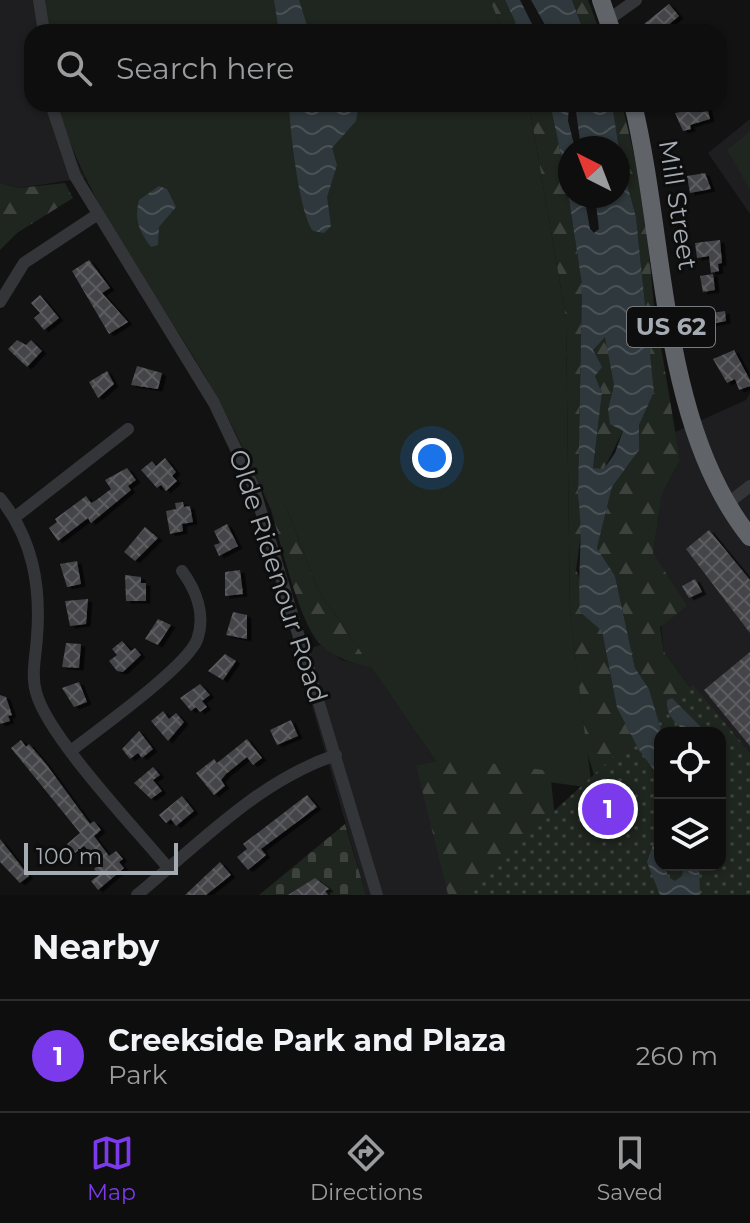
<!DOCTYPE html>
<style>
:root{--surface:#0e0e0e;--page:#171717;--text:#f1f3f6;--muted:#9b9c9e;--line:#2e2e2e;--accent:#7c3aed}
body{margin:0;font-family:Montserrat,sans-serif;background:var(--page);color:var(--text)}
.controls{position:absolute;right:24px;bottom:24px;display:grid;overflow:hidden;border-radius:16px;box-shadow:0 2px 6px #0004}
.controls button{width:72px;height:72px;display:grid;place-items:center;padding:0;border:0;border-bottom:2px solid var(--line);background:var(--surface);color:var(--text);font:40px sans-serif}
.compass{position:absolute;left:558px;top:136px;width:72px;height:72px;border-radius:50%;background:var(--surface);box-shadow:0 2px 6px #0004;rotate:318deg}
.scale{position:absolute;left:24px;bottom:20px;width:154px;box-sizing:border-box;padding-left:8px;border:4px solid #a5abb2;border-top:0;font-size:22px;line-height:28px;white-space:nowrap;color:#a5abb2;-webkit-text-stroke:6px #0d0d0e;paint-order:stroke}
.you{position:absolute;left:432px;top:458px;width:28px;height:28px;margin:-20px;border:6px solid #fff;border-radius:50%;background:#1a73e8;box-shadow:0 0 0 12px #1a73e833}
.badge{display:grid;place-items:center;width:52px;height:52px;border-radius:50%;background:var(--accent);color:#fff;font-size:26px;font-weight:700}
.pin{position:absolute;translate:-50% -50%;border:4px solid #fff;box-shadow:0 2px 8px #0006}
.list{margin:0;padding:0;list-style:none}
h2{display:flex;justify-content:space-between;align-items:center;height:104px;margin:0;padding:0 32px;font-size:34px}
h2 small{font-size:26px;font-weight:400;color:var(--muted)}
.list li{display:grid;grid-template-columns:52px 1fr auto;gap:24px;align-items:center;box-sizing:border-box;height:112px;padding:0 32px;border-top:2px solid var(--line)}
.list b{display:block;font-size:30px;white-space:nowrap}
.list p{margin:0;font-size:26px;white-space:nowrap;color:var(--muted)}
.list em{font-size:26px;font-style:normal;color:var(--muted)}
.icon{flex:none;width:44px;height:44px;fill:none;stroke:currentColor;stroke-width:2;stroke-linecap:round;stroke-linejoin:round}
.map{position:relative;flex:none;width:750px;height:895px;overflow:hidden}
.search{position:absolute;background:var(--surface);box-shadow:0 2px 6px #0004;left:24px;right:24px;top:24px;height:88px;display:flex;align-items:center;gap:20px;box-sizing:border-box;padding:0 28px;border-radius:24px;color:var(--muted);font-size:30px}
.sheet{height:216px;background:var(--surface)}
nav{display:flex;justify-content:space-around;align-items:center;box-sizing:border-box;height:112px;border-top:2px solid var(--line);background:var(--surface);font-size:22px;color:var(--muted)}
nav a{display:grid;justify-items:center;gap:4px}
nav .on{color:var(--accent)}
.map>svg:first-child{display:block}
.built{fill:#1e1e20}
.green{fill:#1f251f}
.forest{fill:url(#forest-firs)}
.cemetery{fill:url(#cemetery-stones)}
.park{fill:url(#park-dots);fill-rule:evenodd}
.water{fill:url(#water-waves);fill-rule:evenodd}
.building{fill:url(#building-cross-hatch);filter:url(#shadow)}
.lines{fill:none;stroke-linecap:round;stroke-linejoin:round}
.minor{stroke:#333538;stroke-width:12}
.highway{stroke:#606368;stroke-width:18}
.labels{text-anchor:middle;stroke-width:6;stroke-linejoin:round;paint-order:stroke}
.shield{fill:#0d0d0e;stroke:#777c81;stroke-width:2}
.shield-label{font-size:24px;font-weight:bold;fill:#a5abb2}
.street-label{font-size:26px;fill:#a5abb2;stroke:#0d0d0e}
</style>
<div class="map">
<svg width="750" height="895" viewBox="0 0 750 895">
<defs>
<pattern id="forest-firs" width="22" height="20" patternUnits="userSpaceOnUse" patternTransform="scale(2)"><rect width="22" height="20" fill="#1f251f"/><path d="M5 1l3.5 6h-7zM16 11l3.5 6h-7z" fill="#3d423d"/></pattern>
<pattern id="cemetery-stones" width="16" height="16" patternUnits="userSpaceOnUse" patternTransform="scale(2)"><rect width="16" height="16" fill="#1f251f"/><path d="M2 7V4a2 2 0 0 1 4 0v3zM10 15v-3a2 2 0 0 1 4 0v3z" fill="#3d423d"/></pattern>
<pattern id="park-dots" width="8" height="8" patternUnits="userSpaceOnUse" patternTransform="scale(2)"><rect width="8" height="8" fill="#1f251f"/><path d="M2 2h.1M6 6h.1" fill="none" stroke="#3d423d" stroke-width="1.8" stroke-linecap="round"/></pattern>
<pattern id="water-waves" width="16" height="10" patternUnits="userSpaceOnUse" patternTransform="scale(2)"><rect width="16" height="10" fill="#2f383c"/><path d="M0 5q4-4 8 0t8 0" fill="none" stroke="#4a5256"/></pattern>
<pattern id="building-cross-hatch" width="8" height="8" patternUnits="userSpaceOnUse" patternTransform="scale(2)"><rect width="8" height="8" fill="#444548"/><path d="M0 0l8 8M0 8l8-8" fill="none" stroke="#5c5d60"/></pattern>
<filter id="shadow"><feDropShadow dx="4.5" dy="2.5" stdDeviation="0" flood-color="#0009"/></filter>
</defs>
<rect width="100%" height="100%" fill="#121213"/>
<path class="built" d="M0,0H45L48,32H32V104H57L70,149L85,178L19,188L0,183Z
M750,119V214L708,153Z
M750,393V753L693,684L690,687L664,652L653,553L662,494L680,460L675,432L746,400Z
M321,645L342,660L372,668L436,761L417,765L448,895H366L297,653Z"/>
<path class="green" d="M45,0H490L503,32H48Z
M57,104H529L566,318L570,612L592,788L440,767L318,590L286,506L278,502L271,510C251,465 231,420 206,378C154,288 86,205 57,104Z
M750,131V190L727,150Z"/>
<path class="forest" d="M490,0H505L520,32H503Z
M572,0H588L600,32H584Z
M529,104H550L565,173L582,285L578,497L582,525L576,570L602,631L617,708L639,750L601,798L587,752L570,612L566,318Z
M612,104H622L643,193L654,305L680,460L662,494L653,553L687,606L660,627L664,652L747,765L720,733L667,709L662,733L649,689L635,668L615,576L597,548L612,487L639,450V425L654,392L636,217L621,161Z
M0,183L19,188L65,183L73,198L17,233L0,250Z
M606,336L614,385L608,409L623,431L604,469L593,468L602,393L595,376L593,351L596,343Z
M278,501L286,506L318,590L372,668C353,663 336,659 321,645C299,623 281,543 271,510Z
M453,758L550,771L556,828L593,895H448L416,765Z"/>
<path class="cemetery" d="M345,824L366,895H259Z"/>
<path class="park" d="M693,684L750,753V895H462ZM660,733H720V865H660Z"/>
<path class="water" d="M274,0H299L309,32H279Z
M505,0H520L536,32H520Z
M531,0H572L584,32H549Z
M289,104H355L358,109L356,121L332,148L337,165L327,197L331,226L324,233L313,231C299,212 290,130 289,104Z
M550,104H569L568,121L575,148H570V196H584L590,229L594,233L599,229L595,196H618V148H581L575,104H612L621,161L636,217L654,392L639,425V450L612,487L597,548L615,576L635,668L649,689L662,733L660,772L654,770L639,750L617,708L602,631L580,612C577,573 584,535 578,497L582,285L565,173ZM605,337L614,385L608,409L610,424L623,431L615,453L604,469L593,468L602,393L595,376L602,367L593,350Z
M159,186L167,189L176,207L159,227L158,245L151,247C139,231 134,220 139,200Z
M672,698L707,733H687C676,723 666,716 667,700Z
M660,843V865H665L668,877L675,881L682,876L684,865H699L700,895H660L647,862L653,845Z"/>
<path class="building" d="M669,4L679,16L660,32H650L644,24Z
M707,107L710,119L690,125L691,129L683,131L675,113Z
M705,173L711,189L690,193L687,176Z
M720,240L722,263L718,264L719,271L711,273L709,256L697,258L695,243Z
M89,260L110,288L102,293L128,322L109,334L72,271Z
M713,274L715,290L703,292L700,276Z
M40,295L59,318L44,330L34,318L40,313L31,303Z
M725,311L726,321L706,325L707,330L694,332L691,316Z
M17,340L26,345L31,340L42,351L27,367L8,349Z
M734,350L750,380V386L739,390L735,379L727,383L713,359Z
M137,366L162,373L158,389L131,385Z
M107,371L114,384L98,398L89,382Z
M165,458L176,472L172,476L177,481L166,491L161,485L157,488L141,470L152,461L156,466Z
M127,468L136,480L128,486L131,490L91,523L88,518L58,541L49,528L57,522L55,519L86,496L91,503L95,501L111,489L105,480Z
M183,502L184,507L190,506L193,522L182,524L183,531L170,534L166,511L176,509L175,503Z
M227,524L238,546L219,556L214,545L220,543L214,531Z
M145,527L158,538L135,561L124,552Z
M709,530L750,580V633L686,549Z
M77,561L81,584L67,587L60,564Z
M240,570L243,594L225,596V572Z
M125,575L141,577V583H146V601H126Z
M695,579L702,592L689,598L682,586Z
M88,599L86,624L70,626L65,601Z
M233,612L247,615V639L226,635Z
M158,619L171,625L158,645L145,639Z
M122,641L131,651L135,648L141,655L123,672L117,671L109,661L117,655L112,649Z
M66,643L81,644L79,668L62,667Z
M750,652V746L704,690Z
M225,654L236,661L223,680L208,671Z
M79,682L87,702L74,707L62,688Z
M200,684L210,695L202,701L207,707L200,712L196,707L191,711L180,698Z
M0,695L6,697L12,715L8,716L10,721L0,724Z
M163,711L169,719L176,713L184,722L168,741L151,721Z
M291,720L298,736L277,745L270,730Z
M139,731L153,749L142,758L138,753L130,759L122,749Z
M247,739L262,758L253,765L247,757L226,774L221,780L225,786L214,795L196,773L214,759L217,763Z
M21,740L26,747L29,744L46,764L90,824L94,821L101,830L94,836L109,856L116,851L123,859L119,862L124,868L98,890L91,881L99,875L94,869L100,863L84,846L75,853L67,844L80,833L11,748Z
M153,767L160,775L153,780L162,791L151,799L134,783Z
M307,795L317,807L261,849L266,855L248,870L237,857L247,849L243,844Z
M182,796L194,811L176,826L171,819L166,823L159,815Z
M0,839L29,876L20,883L0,862Z
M220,862L231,875L206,895H185Z
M315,878L329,889L325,891L328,895H288Z"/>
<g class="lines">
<path class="minor" d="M39,0L44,32
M608,20L636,0
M51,104L75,176L214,403L253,485L377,895
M0,302L24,263L98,214
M0,498C33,539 41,586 37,637C36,654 31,675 36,692C47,736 137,830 169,869
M727,504L750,486
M14,518L128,429
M72,750C99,729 186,667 197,640C206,615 196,590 182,571
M137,895C199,844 258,781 336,755"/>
<path class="highway" d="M601,0L612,32
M633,104C666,240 660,425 750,537"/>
</g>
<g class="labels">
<rect class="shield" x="627" y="307" width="88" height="40" rx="6"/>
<g class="shield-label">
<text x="671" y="335">US 62</text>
</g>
<g class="street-label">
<text transform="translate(678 205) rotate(81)" y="9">Mill Street</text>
<text transform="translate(278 576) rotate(72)" y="9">Olde Ridenour Road</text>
</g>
</g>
</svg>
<div class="controls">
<button><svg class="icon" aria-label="locate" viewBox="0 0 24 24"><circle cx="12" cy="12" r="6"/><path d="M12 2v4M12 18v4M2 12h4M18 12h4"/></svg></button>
<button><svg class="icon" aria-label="layers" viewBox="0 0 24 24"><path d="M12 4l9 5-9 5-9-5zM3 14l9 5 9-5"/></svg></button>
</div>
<svg class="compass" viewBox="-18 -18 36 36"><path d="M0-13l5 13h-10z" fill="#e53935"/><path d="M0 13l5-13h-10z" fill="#9b9c9e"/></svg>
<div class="scale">100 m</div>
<div class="you"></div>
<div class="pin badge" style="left:608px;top:809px">1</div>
<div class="search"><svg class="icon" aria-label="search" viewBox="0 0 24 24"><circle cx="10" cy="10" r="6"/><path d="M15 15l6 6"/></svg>Search here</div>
</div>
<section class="sheet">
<h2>Nearby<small></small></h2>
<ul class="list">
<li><span class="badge">1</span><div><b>Creekside Park and Plaza</b><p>Park</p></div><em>260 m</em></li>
</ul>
</section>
<nav>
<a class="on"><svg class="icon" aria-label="map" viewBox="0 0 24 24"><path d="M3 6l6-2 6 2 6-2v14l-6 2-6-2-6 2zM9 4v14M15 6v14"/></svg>Map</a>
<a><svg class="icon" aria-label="directions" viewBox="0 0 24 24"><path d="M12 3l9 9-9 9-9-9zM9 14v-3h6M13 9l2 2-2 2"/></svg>Directions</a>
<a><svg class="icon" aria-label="saved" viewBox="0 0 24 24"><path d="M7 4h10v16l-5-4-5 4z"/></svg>Saved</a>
</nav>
